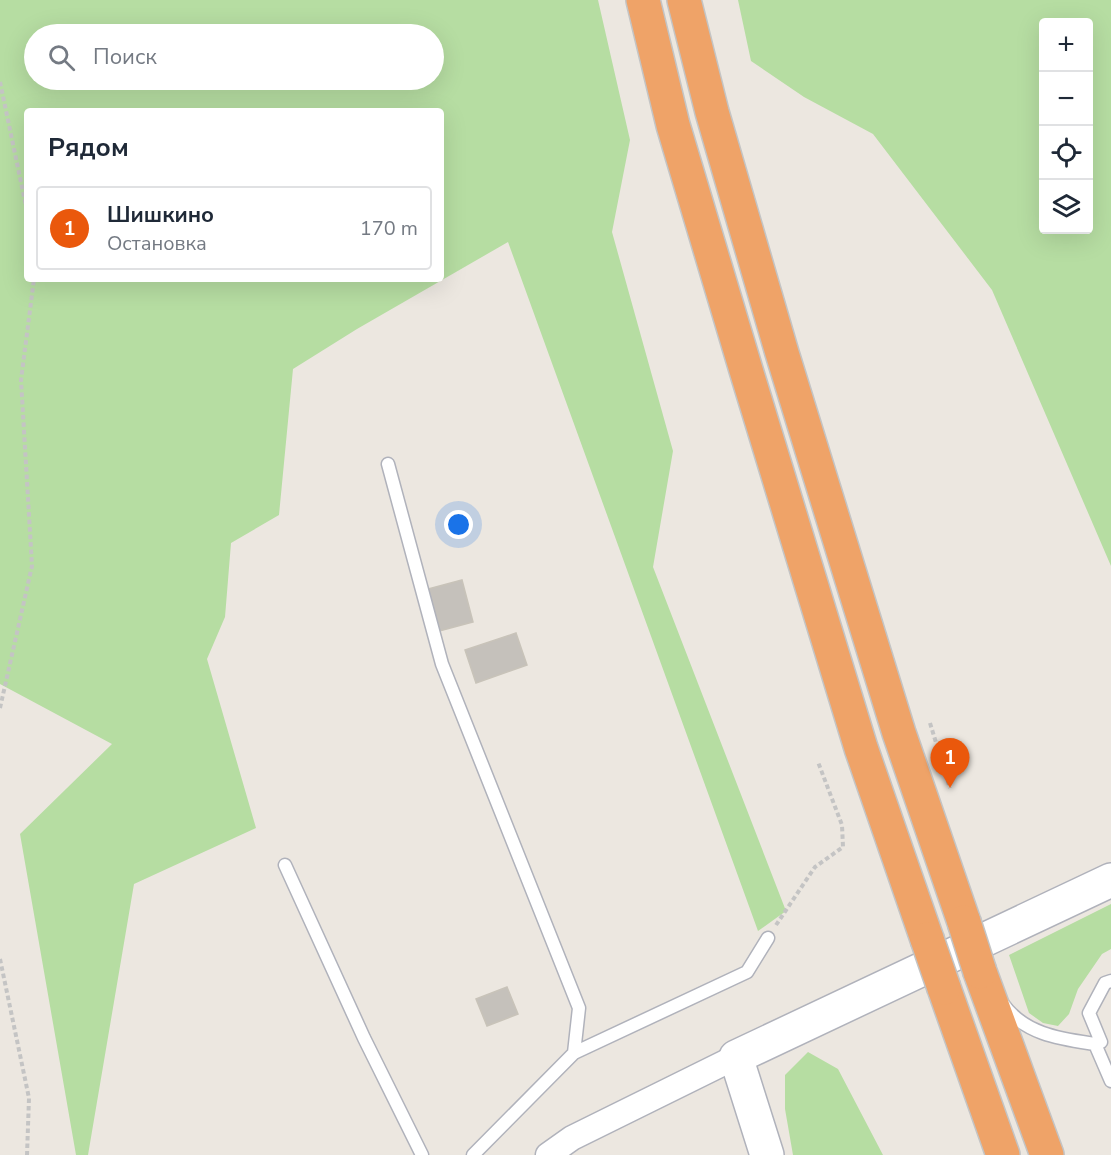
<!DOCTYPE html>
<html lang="ru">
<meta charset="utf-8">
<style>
:root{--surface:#fff;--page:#f2f2f3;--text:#1f2937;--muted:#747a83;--line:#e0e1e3;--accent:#ea580c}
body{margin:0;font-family:"Nunito Sans",sans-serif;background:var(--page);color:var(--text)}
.controls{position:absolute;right:18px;top:18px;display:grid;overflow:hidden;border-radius:6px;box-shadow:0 6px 24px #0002}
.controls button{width:54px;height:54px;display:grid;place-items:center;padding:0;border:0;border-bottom:2px solid var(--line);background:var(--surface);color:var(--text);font:30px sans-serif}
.you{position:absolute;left:459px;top:525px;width:21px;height:21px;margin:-15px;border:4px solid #fff;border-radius:50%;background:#1a73e8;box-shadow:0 0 0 9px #1a73e833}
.badge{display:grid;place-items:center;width:39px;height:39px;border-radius:50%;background:var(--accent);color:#fff;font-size:20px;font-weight:700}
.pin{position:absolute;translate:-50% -50px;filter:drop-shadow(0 2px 3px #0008)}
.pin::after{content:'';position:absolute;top:32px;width:21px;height:18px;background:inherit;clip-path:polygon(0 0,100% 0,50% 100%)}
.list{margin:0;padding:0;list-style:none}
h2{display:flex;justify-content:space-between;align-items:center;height:78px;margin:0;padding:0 24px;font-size:26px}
h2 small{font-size:20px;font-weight:400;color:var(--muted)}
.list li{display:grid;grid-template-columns:39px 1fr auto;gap:18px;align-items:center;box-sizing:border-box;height:84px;margin:0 12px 12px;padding:0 12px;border:2px solid var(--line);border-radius:6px}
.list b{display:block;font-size:22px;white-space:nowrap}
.list p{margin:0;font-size:20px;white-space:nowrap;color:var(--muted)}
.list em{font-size:20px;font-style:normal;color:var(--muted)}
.icon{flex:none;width:33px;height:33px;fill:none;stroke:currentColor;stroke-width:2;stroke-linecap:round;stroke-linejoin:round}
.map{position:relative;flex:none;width:1111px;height:1155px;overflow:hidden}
.search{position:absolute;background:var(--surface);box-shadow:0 6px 24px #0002;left:24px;top:24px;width:420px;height:66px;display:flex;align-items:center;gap:15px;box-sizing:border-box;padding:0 21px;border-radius:33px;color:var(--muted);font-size:22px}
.panel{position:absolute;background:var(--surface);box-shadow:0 6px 24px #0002;left:24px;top:108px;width:420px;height:174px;border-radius:6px}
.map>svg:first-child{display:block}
.green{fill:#b6dda2;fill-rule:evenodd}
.building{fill:#c5c1bb;stroke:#c8c3b9;stroke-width:1.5}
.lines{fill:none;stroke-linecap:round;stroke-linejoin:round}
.lane-casing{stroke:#b0b2bb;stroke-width:15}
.street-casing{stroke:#b0b2bb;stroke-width:27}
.secondary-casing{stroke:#b0b2bb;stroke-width:36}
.highway-casing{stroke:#c4c4c4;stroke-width:36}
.path{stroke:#c4c4c4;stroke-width:4;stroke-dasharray:4.5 3;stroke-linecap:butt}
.lane{stroke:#fff;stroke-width:12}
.street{stroke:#fff;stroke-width:24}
.secondary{stroke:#fff;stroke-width:33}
.highway{stroke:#efa368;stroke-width:33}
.highway-bridge-casing{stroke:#c4c4c4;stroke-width:36;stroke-linecap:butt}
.highway-bridge{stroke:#efa368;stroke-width:33}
</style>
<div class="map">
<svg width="1111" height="1155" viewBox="0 0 1111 1155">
<rect width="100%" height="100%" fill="#ece7e0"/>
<path class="green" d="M0,0H598L630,140L612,232L673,451L653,567L786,911L758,931L508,242L357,329L293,369L279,515L231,543L225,617L207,659L256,828L134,884L88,1155H76L20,834L112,744L0,684ZM434,34V80H34V34ZM27,111H441V279H27Z
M738,0H1111V566L992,290L873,134L804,97L751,61ZM1088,22V230H1044V22Z
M1111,904V949L1102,954L1078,989L1069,1014L1058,1026L1043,1023L1029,1013L1009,955Z
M808,1052L838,1069L883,1155H793L785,1109V1075Z"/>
<path class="building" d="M462,580L473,622L439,631L428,589Z
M516,633L527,665L476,683L465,650Z
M507,987L518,1014L487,1026L476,999Z"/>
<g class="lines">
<g class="lane-casing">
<path id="lane" d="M388,464L442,664L579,1008L574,1053L473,1155
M285,865L364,1038L422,1155
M1003,1004C1025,1035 1062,1039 1095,1044
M1095,1044L1101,1042L1089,1013L1105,983L1111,981
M1095,1044L1111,1081
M574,1053L747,972L768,938"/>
</g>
<g class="street-casing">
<path id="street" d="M548,1155L572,1138L736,1057"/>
</g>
<g class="secondary-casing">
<path id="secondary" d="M767,1155L736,1057L1111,880"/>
</g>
<g class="highway-casing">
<path id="highway" d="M643,0L673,125L746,370L861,748L927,939
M684,0L712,112L782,353L899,733L964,922
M980,972L1047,1155
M944,988L1003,1155"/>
</g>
<path class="path" d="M0,82L27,211
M0,708L32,566L21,380L34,279
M930,723L950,788
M776,925L815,867L843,847L842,825L818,762
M0,959L29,1098L27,1155"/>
<use href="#lane" class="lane"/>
<use href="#street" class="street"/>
<use href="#secondary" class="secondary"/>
<use href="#highway" class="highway"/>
<g class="highway-bridge-casing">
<path id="highway-bridge" d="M964,922L980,972
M927,939L944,988"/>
</g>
<use href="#highway-bridge" class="highway-bridge"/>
</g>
</svg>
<div class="controls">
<button>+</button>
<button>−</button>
<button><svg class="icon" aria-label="locate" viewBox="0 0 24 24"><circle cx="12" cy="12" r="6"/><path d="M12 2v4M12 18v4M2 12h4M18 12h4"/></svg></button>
<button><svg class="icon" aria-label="layers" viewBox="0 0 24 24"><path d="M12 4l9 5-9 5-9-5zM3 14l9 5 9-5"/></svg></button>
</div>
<div class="you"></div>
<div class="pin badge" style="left:950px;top:788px">1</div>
<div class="search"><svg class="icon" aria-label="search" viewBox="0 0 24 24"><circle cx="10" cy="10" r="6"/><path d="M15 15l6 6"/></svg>Поиск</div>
<section class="panel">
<h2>Рядом<small></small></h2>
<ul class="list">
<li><span class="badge">1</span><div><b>Шишкино</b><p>Остановка</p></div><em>170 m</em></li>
</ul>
</section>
</div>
